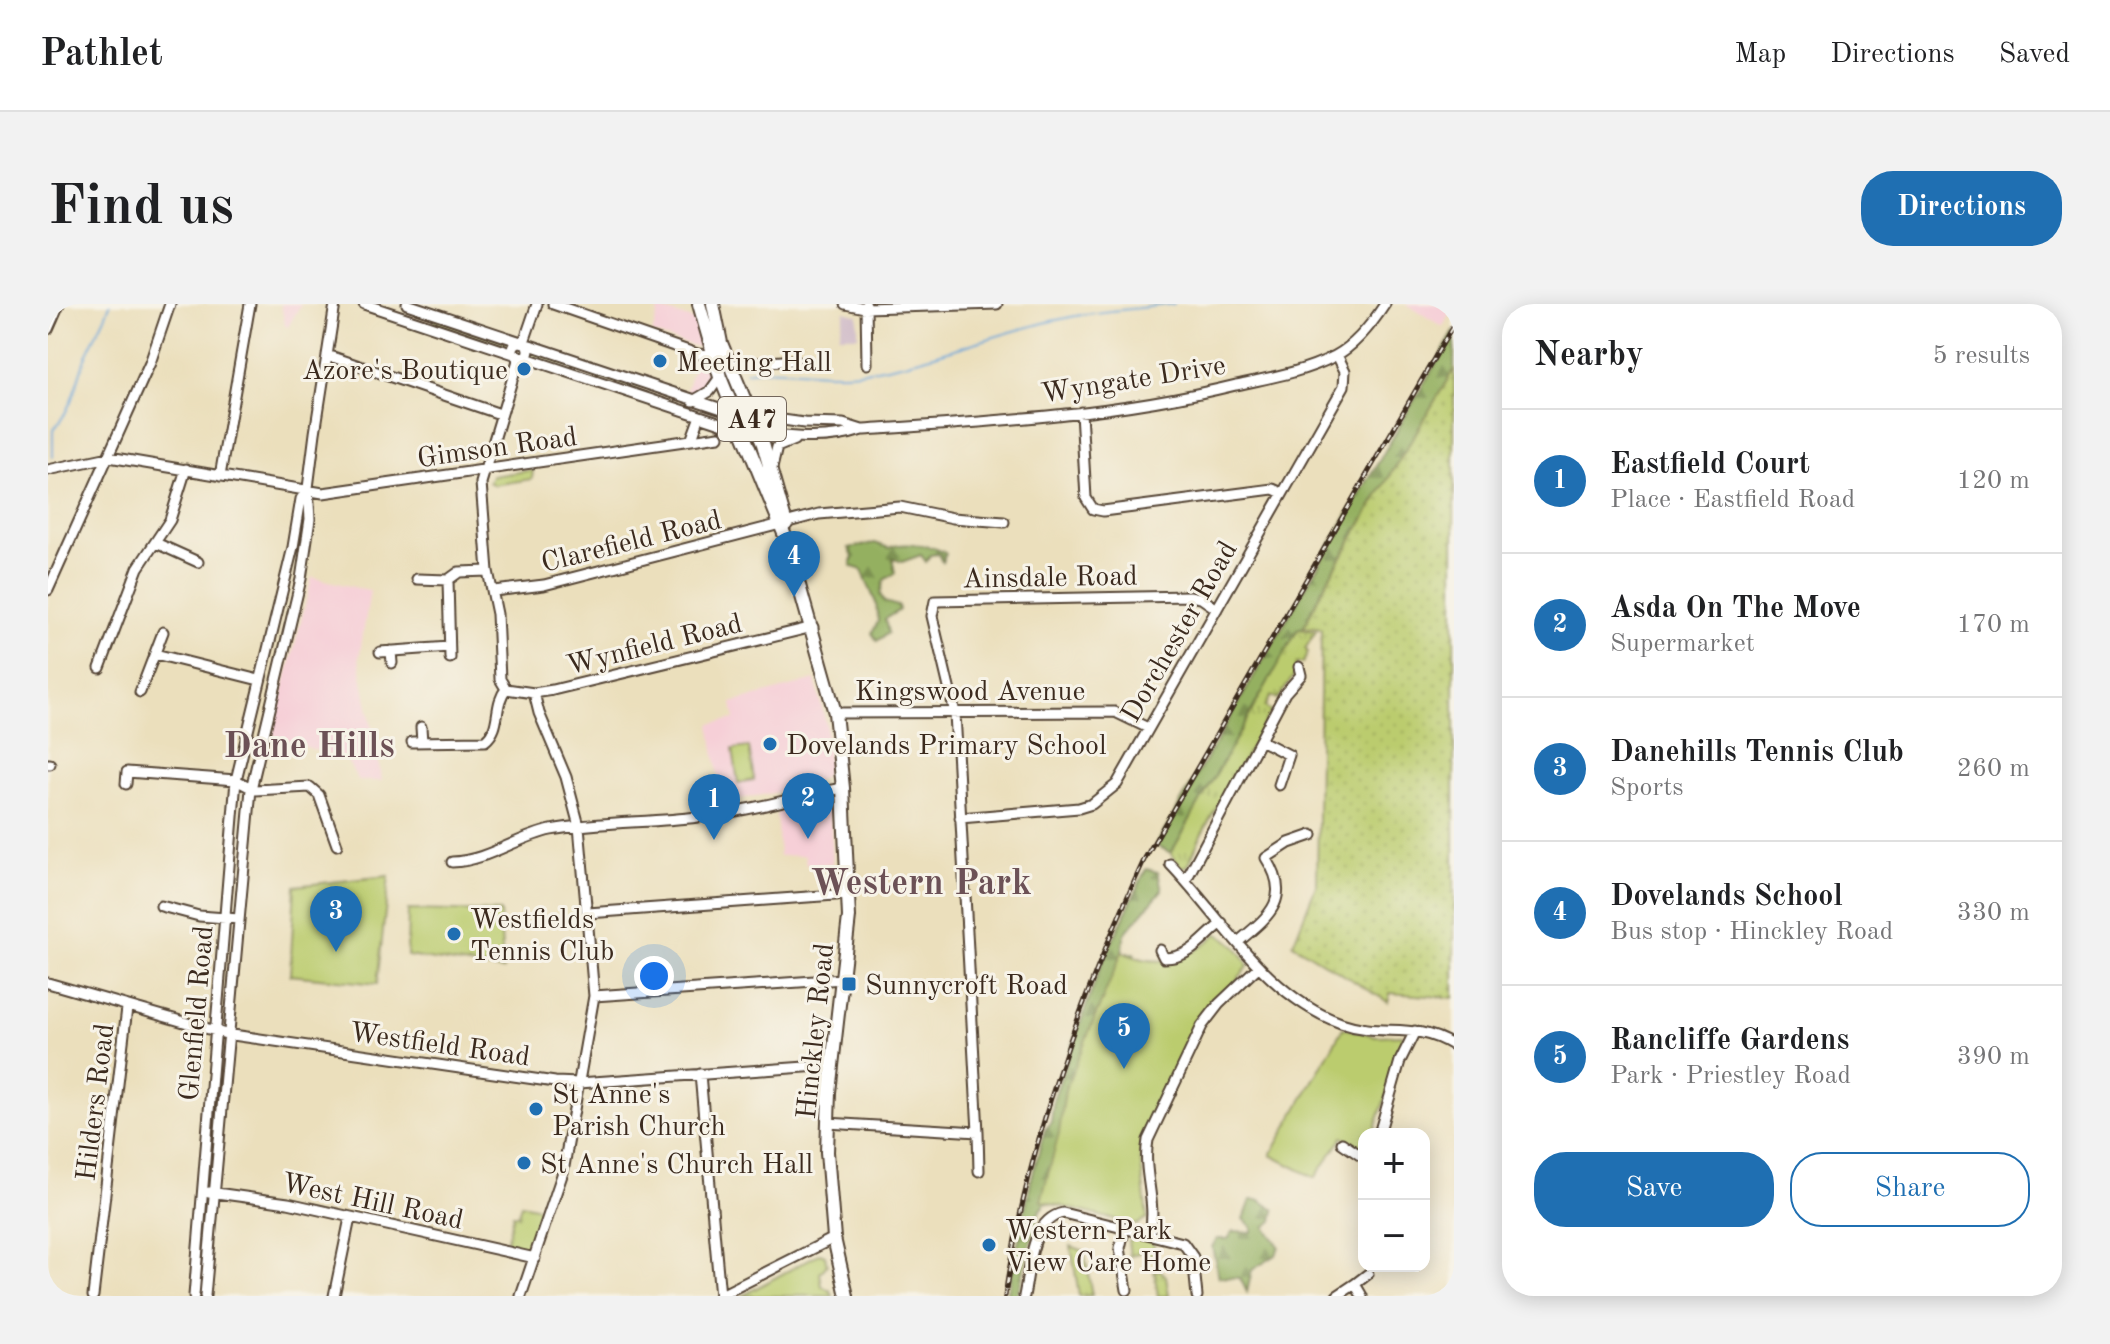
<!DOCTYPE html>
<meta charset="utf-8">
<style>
:root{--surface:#fff;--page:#f2f2f2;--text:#202124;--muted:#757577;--line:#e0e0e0;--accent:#1f6fb2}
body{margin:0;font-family:"Old Standard TT",serif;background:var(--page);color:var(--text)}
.controls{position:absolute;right:24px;bottom:24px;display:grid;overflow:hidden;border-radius:16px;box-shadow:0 4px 20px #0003}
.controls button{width:72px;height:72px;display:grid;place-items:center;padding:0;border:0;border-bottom:2px solid var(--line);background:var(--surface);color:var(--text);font:40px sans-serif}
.you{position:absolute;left:606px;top:672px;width:28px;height:28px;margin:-20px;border:6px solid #fff;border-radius:50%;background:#1a73e8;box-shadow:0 0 0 12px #1a73e833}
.badge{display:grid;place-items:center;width:52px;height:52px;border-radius:50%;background:var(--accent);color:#fff;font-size:26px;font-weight:700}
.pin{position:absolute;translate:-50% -66px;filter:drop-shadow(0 2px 4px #0008)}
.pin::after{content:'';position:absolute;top:42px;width:28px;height:24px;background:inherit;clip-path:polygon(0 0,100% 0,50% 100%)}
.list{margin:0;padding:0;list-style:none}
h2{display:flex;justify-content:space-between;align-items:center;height:104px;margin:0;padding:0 32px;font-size:34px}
h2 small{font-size:26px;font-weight:400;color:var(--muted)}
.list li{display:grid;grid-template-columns:52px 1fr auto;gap:24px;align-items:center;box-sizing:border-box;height:144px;padding:0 32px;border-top:2px solid var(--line)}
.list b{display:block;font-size:30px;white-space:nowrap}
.list p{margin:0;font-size:26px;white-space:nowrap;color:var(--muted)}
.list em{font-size:26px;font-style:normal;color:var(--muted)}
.actions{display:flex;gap:16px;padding:24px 32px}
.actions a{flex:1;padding:18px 0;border:2px solid var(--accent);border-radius:32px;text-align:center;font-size:28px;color:var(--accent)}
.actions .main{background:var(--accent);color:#fff}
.map{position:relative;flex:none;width:1406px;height:992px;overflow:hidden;border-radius:32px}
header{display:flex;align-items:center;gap:48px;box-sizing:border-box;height:112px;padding:0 40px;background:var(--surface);border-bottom:2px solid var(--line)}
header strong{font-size:38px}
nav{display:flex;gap:44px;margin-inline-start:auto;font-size:28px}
.intro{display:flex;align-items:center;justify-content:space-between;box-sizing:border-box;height:192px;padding:0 48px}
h1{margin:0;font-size:56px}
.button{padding:20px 36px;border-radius:32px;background:var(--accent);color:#fff;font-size:28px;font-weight:700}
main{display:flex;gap:48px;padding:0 48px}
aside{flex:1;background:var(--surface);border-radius:32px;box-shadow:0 4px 20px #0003}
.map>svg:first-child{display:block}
.built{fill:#f6cfd7}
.industrial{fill:#d1bdc9}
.grass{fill:url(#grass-tufts);stroke:#7b7b46;stroke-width:2}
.forest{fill:url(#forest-firs);stroke:#686d40;stroke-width:2}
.park{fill:#bbcc6e;stroke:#7b7b46;stroke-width:2}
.garden{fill:url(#garden-dots);stroke:#7b7b46;stroke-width:2}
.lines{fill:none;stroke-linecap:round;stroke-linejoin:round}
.stream{stroke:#66a4d8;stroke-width:2}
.minor-casing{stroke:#554536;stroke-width:13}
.major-casing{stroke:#554536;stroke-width:16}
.minor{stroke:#fff;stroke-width:9}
.major{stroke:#fff;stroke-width:12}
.rail-casing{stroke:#3b2a1e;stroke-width:5}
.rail{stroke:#f7f3e8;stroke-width:2;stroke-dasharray:6;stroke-linecap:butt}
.poi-dot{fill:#1f6fb2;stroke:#f7f3e8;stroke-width:3}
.labels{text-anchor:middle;stroke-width:6;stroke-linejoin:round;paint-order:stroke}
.shield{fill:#f7f3e8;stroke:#73665b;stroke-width:2}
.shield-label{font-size:26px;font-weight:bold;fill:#3b2a1e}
.poi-label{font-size:28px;fill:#3b2a1e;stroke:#f7f3e8;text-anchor:start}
.street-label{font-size:28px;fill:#3b2a1e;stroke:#f7f3e8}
.district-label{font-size:36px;font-weight:bold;fill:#6c5156;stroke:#f7f3e8}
</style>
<header>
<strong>Pathlet</strong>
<nav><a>Map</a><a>Directions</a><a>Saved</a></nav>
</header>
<div class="intro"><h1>Find us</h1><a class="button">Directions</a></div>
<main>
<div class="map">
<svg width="1406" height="992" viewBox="0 0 1406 992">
<defs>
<pattern id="grass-tufts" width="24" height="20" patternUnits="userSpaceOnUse" patternTransform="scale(2)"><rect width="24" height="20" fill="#bbcc6e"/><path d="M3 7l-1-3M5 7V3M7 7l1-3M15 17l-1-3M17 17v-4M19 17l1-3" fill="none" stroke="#a2af5f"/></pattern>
<pattern id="forest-firs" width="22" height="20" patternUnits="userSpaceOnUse" patternTransform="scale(2)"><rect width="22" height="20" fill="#94b061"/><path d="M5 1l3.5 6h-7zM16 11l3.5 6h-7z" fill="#7a8f4f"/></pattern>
<pattern id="garden-dots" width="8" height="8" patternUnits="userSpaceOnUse" patternTransform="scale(2)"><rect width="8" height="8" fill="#bbcc6e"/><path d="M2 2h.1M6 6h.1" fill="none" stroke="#a2af5f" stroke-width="1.8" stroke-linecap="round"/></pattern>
</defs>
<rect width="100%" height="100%" fill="#f7f3e8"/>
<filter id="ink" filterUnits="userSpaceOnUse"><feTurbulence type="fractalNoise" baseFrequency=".0125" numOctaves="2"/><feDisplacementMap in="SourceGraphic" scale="16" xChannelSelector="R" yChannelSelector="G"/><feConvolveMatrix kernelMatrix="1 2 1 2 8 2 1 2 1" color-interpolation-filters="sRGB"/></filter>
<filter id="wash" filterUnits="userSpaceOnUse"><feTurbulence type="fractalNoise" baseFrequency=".006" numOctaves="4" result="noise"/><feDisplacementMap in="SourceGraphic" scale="32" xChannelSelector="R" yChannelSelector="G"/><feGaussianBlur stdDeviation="1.8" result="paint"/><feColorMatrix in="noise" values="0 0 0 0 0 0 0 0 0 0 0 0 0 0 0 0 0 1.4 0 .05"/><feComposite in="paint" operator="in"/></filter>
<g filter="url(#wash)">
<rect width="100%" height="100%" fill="#ebdfbc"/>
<path class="built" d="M233,0H253L240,23L237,22Z
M1358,0H1406V3L1395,23Z
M611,5L648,17L654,44L604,30Z
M648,54L659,58L660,76L650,87H638Z
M264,273L322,287L311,355L334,477H311L299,457L224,431Z
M767,376L778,420L780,460L777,472L760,483L674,498L662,420L687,415L684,399Z
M771,498L782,504L785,560L758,561L757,551L731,552L728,509Z"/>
<path class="industrial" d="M797,7L810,11V32H791Z"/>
<path class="grass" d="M388,13L462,37L459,43L386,19Z
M487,45L561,70L593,88L484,52Z
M485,166L484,175L446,181L441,178L444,172Z
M1250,325L1268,327L1257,345L1260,348L1255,359L1248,360L1247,370L1230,395L1223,392L1217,403L1223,407L1153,531L1140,562L1133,563L1123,549Z
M473,900L492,904L480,944L458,939L465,910L470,911Z
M1093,933V936H1105L1107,949L1099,951L1098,946L1082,952L1080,937Z
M1023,942L1036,947L1044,991L1031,992Z
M1112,966L1118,972L1121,992H1110L1106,967Z"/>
<path class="forest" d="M1406,28V65L1274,285L1256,323L1250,325L1123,549L1108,541Z
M827,239L841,244C853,237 890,242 898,250L894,258L890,250L882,251L878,258L873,251L854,258L844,254L847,269L836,276L832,290L836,298L850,302L851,306L837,315L840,329L829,337L824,329L830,318L828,299L814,266L803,262L805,253L801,244Z
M1098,565L1110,568L1114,586L1077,629L1074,649H1086L1090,658L1016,902L998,899L991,908L969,992H959L983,877L997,825L1003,818L1006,793L1052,664Z
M1203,896H1212L1227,906L1225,917L1217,923L1231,942L1228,951L1204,966L1199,988L1192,974L1171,973L1164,943L1169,935H1180L1185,927L1204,928V923L1196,915Z"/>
<path class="park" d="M701,443L706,476L690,479L685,445Z
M341,572L329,680L242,671L247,582Z
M360,606L452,608L455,666L359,652Z
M1169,630C1181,633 1197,651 1200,663L1149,721L1095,833L1092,851L1099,915L1088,921L993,897L1011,829L1017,786L1074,648C1113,665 1138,657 1169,630Z
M1295,724L1328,732L1354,731L1357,736L1325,830H1316V846L1295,833L1267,874L1223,851Z
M772,949L777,951L779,961L772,969L774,982L783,987L785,992H694Z"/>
<path class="garden" d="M1406,65V694L1342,689L1340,698L1245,640L1269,579L1273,325L1256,323L1274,286Z"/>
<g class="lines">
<path class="stream" d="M697,68C735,61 772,73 811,68C882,58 948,28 1018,14C1053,6 1091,5 1126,0
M5,153V126C25,104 28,79 38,52C45,34 56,19 62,0"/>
</g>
</g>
<g filter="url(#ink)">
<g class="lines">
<g class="minor-casing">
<path id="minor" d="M316,0L682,122C724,132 773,140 814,126C939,118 1066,111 1188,81C1221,74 1256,68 1287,52C1308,41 1324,20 1337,0
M359,0L686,109L756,119L795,120L814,126
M505,0L649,50L664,51
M797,0L817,4L949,0
M818,0L819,60
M0,25L11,0
M476,38L489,0
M465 46a8 8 0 1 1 16 0a8 8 0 1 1-16 0Z
M279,51L452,110
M681,61L747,56
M645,97L662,87L672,73
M1033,108L1038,194L1045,205L1055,207L1225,185L1234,189
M644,134L652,112
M724,164L729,143L746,136
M0,166L61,153L275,189L671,132
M172,172L202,0
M108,239L150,258
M369,275L400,276
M0,286L102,59L122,0
M446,287L496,281L771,210L852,203L905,214L956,218
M343,347L344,359
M332,348L401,343
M107,350L211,376
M402,354L400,276L411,268L440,267
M52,364L90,264L122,216L138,165
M458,385L486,389L505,386L765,323
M92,388L115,328
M787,409L1067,408L1100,424
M373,423L374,438
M1212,436L1241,451L1231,481
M364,438L437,437C454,424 445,401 458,385L452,375L449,310L440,267L433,179L471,53
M0,460H2
M78,480L79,468L188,476L207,486L262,483L271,491L289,541
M912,514L1031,504L1044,500L1069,480L1296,82L1297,67L1289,51
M404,558C439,557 469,533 503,526C552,517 601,519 650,513C700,508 746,493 795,484
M1122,560C1174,614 1219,693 1293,719C1336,734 1364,716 1406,742
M1138,576L1237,389L1253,371L1251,363
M113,602L151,612L191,615
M540,609L801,590
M1190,638C1221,612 1245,595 1218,554L1241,539L1264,531
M1112,646L1116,654C1144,654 1154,634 1174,619
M0,679L178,730L507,778L531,779L785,761
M546,692L795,675
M652,770L672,992
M779,819L930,828L907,409L884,312L887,297L1141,292L1153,294L1169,305
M930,828L931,867
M1331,830L1352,757L1367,727
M1294,839L1316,854
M161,888L240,899L487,954
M1077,923L1072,944L1079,986
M1102,929C1109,897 1094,868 1100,836L1154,722L1171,700L1211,662
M1307,980L1320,970
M45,992L79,704
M146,992L188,476L245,243L253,195L260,184
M157,992L203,485L253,275L262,215L260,184L267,129L287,0
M286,992L302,914
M473,992L515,868L546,692L531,522L518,473L491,409L486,389
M671,992L786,934
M976,992C982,965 982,916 1015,909L1135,939L1145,953L1149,992
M1289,992L1307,980L1314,992"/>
</g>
<g class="major-casing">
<path id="major" d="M651,0L672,73L737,232L787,409L795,484L801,613L781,788L779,848L786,934L799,992
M665,0L673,39L715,140L738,220"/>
</g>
<use href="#minor" class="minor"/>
<use href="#major" class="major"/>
<g class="rail-casing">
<path id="rail" d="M957,992C980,838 1032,695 1097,554L1406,20"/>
</g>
<use href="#rail" class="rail"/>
</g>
</g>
<g class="poi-dot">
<circle cx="612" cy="57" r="8"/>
<circle cx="476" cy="65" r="8"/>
<circle cx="722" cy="440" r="8"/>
<circle cx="406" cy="630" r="8"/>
<rect x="793" y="672" width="16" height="16" rx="4"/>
<circle cx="488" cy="805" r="8"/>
<circle cx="476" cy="859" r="8"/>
<circle cx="941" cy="941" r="8"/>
</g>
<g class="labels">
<rect class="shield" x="670" y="93" width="68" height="44" rx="6"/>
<g class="shield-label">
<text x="704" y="124">A47</text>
</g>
<g class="poi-label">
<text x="628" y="67">Meeting Hall</text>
<text x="460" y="75" text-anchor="end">Azore's Boutique</text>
<text x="738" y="450">Dovelands Primary School</text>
<text x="422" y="624">Westfields<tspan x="422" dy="32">Tennis Club</tspan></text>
<text x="817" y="690">Sunnycroft Road</text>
<text x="504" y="799">St Anne's<tspan x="504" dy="32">Parish Church</tspan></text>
<text x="492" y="869">St Anne's Church Hall</text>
<text x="957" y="935">Western Park<tspan x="957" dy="32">View Care Home</tspan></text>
</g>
<g class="street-label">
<text transform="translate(1085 74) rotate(-9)" y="10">Wyngate Drive</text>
<text transform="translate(449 142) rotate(-8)" y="10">Gimson Road</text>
<text transform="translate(583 236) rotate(-14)" y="10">Clarefield Road</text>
<text transform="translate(1002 272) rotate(-1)" y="10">Ainsdale Road</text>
<text transform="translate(1130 327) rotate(-60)" y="10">Dorchester Road</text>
<text transform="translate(606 339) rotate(-14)" y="10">Wynfield Road</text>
<text x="922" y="396">Kingswood Avenue</text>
<text transform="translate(147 709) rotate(-85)" y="10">Glenfield Road</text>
<text transform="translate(766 727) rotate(-84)" y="10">Hinckley Road</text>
<text transform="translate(392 739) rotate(8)" y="10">Westfield Road</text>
<text transform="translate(46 798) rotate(-83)" y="10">Hilders Road</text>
<text transform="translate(325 896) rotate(12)" y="10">West Hill Road</text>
</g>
<g class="district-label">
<text x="261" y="453">Dane Hills</text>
<text x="873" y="590">Western Park</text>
</g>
</g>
</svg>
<div class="controls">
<button>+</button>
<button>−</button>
</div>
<div class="you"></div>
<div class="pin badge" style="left:666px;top:536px">1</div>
<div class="pin badge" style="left:760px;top:535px">2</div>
<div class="pin badge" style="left:288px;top:648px">3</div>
<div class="pin badge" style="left:746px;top:293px">4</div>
<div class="pin badge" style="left:1076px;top:765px">5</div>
</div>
<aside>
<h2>Nearby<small>5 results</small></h2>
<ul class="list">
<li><span class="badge">1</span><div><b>Eastfield Court</b><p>Place · Eastfield Road</p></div><em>120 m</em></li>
<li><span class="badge">2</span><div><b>Asda On The Move</b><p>Supermarket</p></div><em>170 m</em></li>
<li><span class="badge">3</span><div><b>Danehills Tennis Club</b><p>Sports</p></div><em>260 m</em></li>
<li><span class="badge">4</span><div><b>Dovelands School</b><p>Bus stop · Hinckley Road</p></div><em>330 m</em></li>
<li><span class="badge">5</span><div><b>Rancliffe Gardens</b><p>Park · Priestley Road</p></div><em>390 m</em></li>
</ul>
<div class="actions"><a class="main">Save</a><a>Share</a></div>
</aside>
</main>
